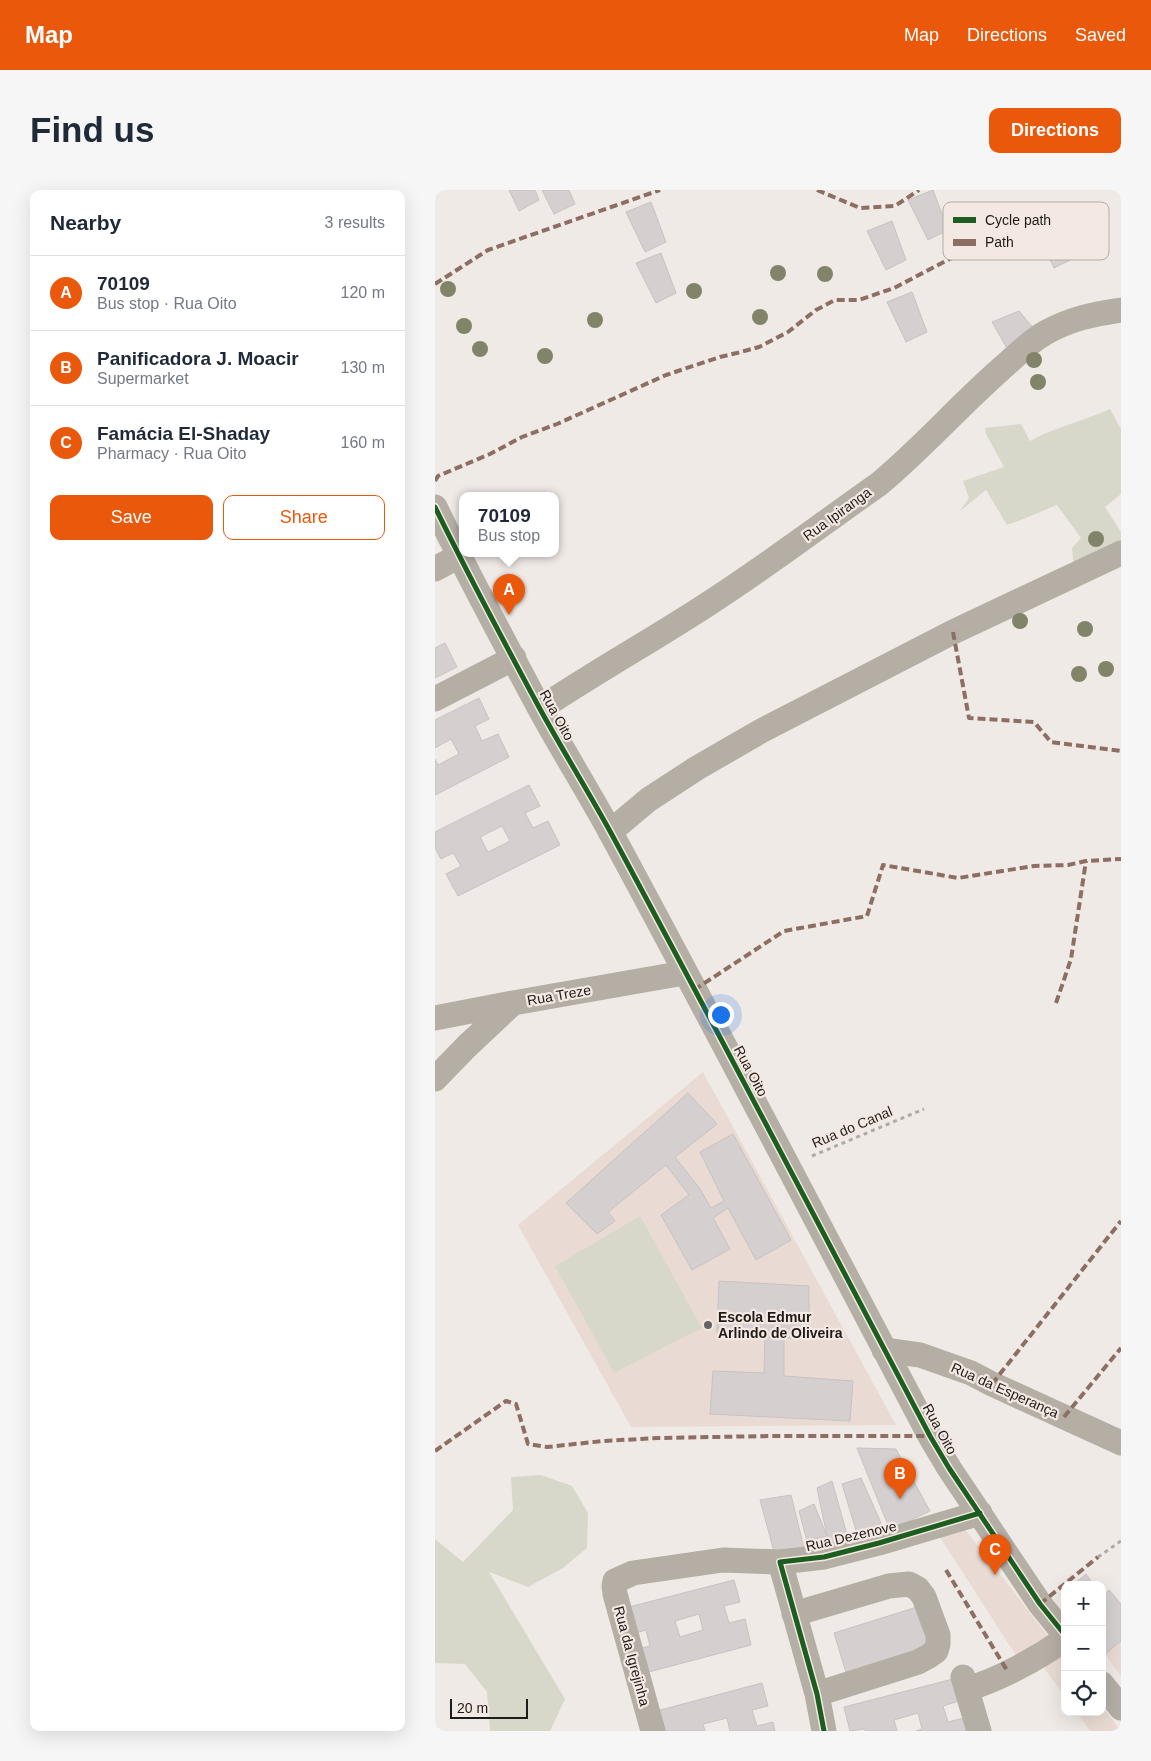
<!DOCTYPE html>
<meta charset="utf-8">
<style>
:root{--surface:#fff;--page:#f6f6f7;--text:#1f2937;--muted:#747a83;--line:#e0e1e3;--accent:#ea580c}
body{margin:0;font-family:Helvetica,sans-serif;background:var(--page);color:var(--text)}
.controls{position:absolute;right:15px;bottom:15px;display:grid;overflow:hidden;border-radius:10px;box-shadow:0 5px 20px #0002}
.controls button{width:45px;height:45px;display:grid;place-items:center;padding:0;border:0;border-bottom:1px solid var(--line);background:var(--surface);color:var(--text);font:25px sans-serif}
.scale{position:absolute;left:15px;bottom:12px;width:78px;box-sizing:border-box;padding-left:5px;border:2px solid #1f1b18;border-top:0;font-size:14px;line-height:18px;white-space:nowrap;color:#1f1b18;-webkit-text-stroke:4px #f4e9e2;paint-order:stroke}
.you{position:absolute;left:285px;top:824px;width:18px;height:18px;margin:-12px;border:4px solid #fff;border-radius:50%;background:#1a73e8;box-shadow:0 0 0 8px #1a73e833}
.badge{display:grid;place-items:center;width:32px;height:32px;border-radius:50%;background:var(--accent);color:#fff;font-size:16px;font-weight:700}
.pin{position:absolute;translate:-50% -41px;filter:drop-shadow(0 1px 2px #0008)}
.pin::after{content:'';position:absolute;top:26px;width:18px;height:15px;background:inherit;clip-path:polygon(0 0,100% 0,50% 100%)}
.popup{position:absolute;left:24px;top:302px;width:100px;height:65px;box-sizing:border-box;display:grid;place-content:center;border-radius:10px;background:var(--surface);filter:drop-shadow(0 1px 4px #0005);font-size:16px;white-space:nowrap;color:var(--muted)}
.popup b{font-size:19px;color:var(--text)}
.popup::after{content:'';position:absolute;left:50%;top:100%;margin-left:-10px;border:10px solid transparent;border-top-color:var(--surface)}
.list{margin:0;padding:0;list-style:none}
h2{display:flex;justify-content:space-between;align-items:center;height:65px;margin:0;padding:0 20px;font-size:21px}
h2 small{font-size:16px;font-weight:400;color:var(--muted)}
.list li{display:grid;grid-template-columns:32px 1fr auto;gap:15px;align-items:center;box-sizing:border-box;height:75px;padding:0 20px;border-top:1px solid var(--line)}
.list b{display:block;font-size:19px;white-space:nowrap}
.list p{margin:0;font-size:16px;white-space:nowrap;color:var(--muted)}
.list em{font-size:16px;font-style:normal;color:var(--muted)}
.actions{display:flex;gap:10px;padding:15px 20px}
.actions a{flex:1;padding:11px 0;border:1px solid var(--accent);border-radius:10px;text-align:center;font-size:18px;color:var(--accent)}
.actions .main{background:var(--accent);color:#fff}
.icon{flex:none;width:28px;height:28px;fill:none;stroke:currentColor;stroke-width:2;stroke-linecap:round;stroke-linejoin:round}
.map{position:relative;flex:none;width:686px;height:1541px;overflow:hidden;border-radius:10px}
header{display:flex;align-items:center;gap:30px;box-sizing:border-box;height:70px;padding:0 25px;background:var(--accent);color:#fff}
header strong{font-size:24px}
nav{display:flex;gap:28px;margin-inline-start:auto;font-size:18px}
.intro{display:flex;align-items:center;justify-content:space-between;box-sizing:border-box;height:120px;padding:0 30px}
h1{margin:0;font-size:35px}
.button{padding:12px 22px;border-radius:10px;background:var(--accent);color:#fff;font-size:18px;font-weight:700}
main{display:flex;gap:30px;padding:0 30px}
aside{flex:1;background:var(--surface);border-radius:10px;box-shadow:0 5px 20px #0002}
.map>svg:first-child{display:block}
.built{fill:#e9dbd4}
.green{fill:#d7d8ca}
.building{fill:#d5d0cf;stroke:#c7c2c0;fill-rule:evenodd}
.lines{fill:none;stroke-linecap:round;stroke-linejoin:round}
.path{stroke:#afaaa5;stroke-width:3;stroke-dasharray:4 4;stroke-linecap:butt}
.minor{stroke:#b4aea5;stroke-width:25}
.quiet{stroke:#8d6e63;stroke-width:4;stroke-dasharray:8 4;stroke-linecap:butt}
.cycleway-casing{stroke:#f4e9e2;stroke-width:8}
.cycleway{stroke:#1b5e20;stroke-width:5}
.tree{fill:#818468}
.poi-dot{fill:#686360;stroke:#f4e9e2;stroke-width:2}
.labels{text-anchor:middle;stroke-width:4.5;stroke-linejoin:round;paint-order:stroke}
.street-label{font-size:14px;fill:#1f1b18;stroke:#f4e9e2}
.poi-label{font-size:14px;font-weight:bold;fill:#1f1b18;stroke:#f4e9e2;text-anchor:start}
.key{fill:#f4e9e2;stroke:#b4aba5;stroke-width:1}
.key-label{font-size:14px;fill:#1f1b18}
</style>
<header>
<strong>Map</strong>
<nav><a>Map</a><a>Directions</a><a>Saved</a></nav>
</header>
<div class="intro"><h1>Find us</h1><a class="button">Directions</a></div>
<main>
<aside>
<h2>Nearby<small>3 results</small></h2>
<ul class="list">
<li><span class="badge">A</span><div><b>70109</b><p>Bus stop · Rua Oito</p></div><em>120 m</em></li>
<li><span class="badge">B</span><div><b>Panificadora J. Moacir</b><p>Supermarket</p></div><em>130 m</em></li>
<li><span class="badge">C</span><div><b>Famácia El-Shaday</b><p>Pharmacy · Rua Oito</p></div><em>160 m</em></li>
</ul>
<div class="actions"><a class="main">Save</a><a>Share</a></div>
</aside>
<div class="map">
<svg width="686" height="1541" viewBox="0 0 686 1541">
<rect width="100%" height="100%" fill="#f0eae6"/>
<path class="built" d="M268,882L461,1235L196,1237L83,1035Z
M523,1330L613,1446L582,1467L499,1338Z
M686,1452V1486L670,1464Z
M623,1460L630,1468V1507L604,1471Z
M667,1516L686,1541H655L641,1522H667Z"/>
<path class="green" d="M675,219L686,239V304L670,317L686,342V371L640,389L637,358L646,348L622,315L586,330L572,335L551,300L524,322L534,308L528,291L569,277L551,244L550,238L586,234L595,251C620,237 649,231 675,219Z
M205,1026L267,1138L179,1183L120,1076Z
M106,1285L137,1296L153,1323L152,1358L128,1378L93,1397L54,1382L130,1509L115,1541H55L52,1502L30,1474L0,1473V1349L28,1372L78,1320L76,1287Z"/>
<path class="building" d="M74,0H100L104,10L84,21Z
M107,0H134L140,14L119,24Z
M498,0L513,40L493,50L473,10Z
M216,12L231,52L210,62L191,22Z
M625,28L639,68L619,78L600,38Z
M457,31L471,70L451,80L432,41Z
M226,63L241,103L221,113L201,73Z
M477,102L492,142L471,152L452,112Z
M584,121L605,146L577,167L557,132Z
M10,453L22,477L0,488V458Z
M44,508L54,529L40,536L47,551L63,544L74,567L0,605V569L3,575L24,564L16,549L0,558V530Z
M94,595L105,616L90,623L98,638L113,631L125,655L23,706L11,684L26,676L18,663L6,669L0,658V642ZM67,636L75,651L53,662L45,647Z
M253,903L282,934L240,967L265,999L276,1018L289,1011L265,962L298,944L356,1050L321,1070L293,1018L278,1028L295,1059L257,1080L226,1025L254,1005L231,975L173,1022L180,1031L162,1044L131,1013Z
M284,1091L374,1096V1149L349,1148V1186L418,1191L415,1231L275,1224L278,1181L329,1183L330,1146L282,1142Z
M422,1258L461,1259L495,1321L455,1340Z
M426,1288L446,1333L423,1347L407,1294Z
M397,1291L413,1348L396,1353L392,1346L382,1298Z
M356,1305L370,1362L341,1369L325,1310Z
M379,1314L392,1346L372,1351L364,1321Z
M651,1384L659,1395H638Z
M299,1390L305,1412L289,1416L294,1433L310,1429L316,1455L206,1484L199,1460L215,1456L211,1440L197,1444L190,1418ZM264,1424L268,1440L245,1447L240,1431Z
M674,1400L686,1414V1451L669,1465L667,1462V1406Z
M482,1417L496,1461L413,1489L399,1443Z
M518,1489L524,1511L508,1516L513,1532L529,1528L532,1541H481L487,1539L483,1523L459,1530L462,1541H430V1539L415,1541L409,1517Z
M327,1493L333,1516L317,1520L322,1536L338,1532L340,1541H295L292,1528L268,1534L270,1541H223L218,1522Z"/>
<g class="lines">
<path class="path" d="M377,966L489,919
M663,1367L686,1351"/>
<path class="minor" d="M0,317C33,385 69,452 105,519C128,561 153,601 176,643C284,843 389,1045 495,1246L514,1278L605,1414L630,1445
M0,379L24,366
M0,509L79,468
M105,519C160,482 218,450 273,414C332,376 387,334 444,294C487,258 524,216 566,179C580,167 594,152 610,143C635,129 658,124 686,120
M175,642L213,610L262,578L326,541L518,442L686,363
M0,828L78,813L249,783
M0,889L32,856L78,813
M449,1160L485,1165L536,1183L557,1194L686,1253
M345,1372L382,1504L389,1541
M359,1424L454,1396L474,1394L483,1399L489,1407L503,1445V1454L501,1461L494,1466L483,1472L382,1504
M528,1487L544,1541
M667,1494L686,1518
M532,1499C565,1489 602,1469 630,1449
M218,1541L180,1404L179,1396L180,1391L198,1383L288,1370L345,1372L389,1367L444,1353L545,1323"/>
<path class="quiet" d="M382,0L425,18L460,16L484,0
M0,94L53,60L225,0
M0,291L3,286L55,264L87,247L122,234L231,185L285,167L302,163L324,157L353,142L381,120L400,110H424L459,98L528,62L560,56
M518,442L534,528L599,532L616,552L686,561
M259,800L349,741L432,726L448,675L523,688L599,676L633,675L651,671L686,669
M621,813L636,769L651,671
M557,1194L686,1031
M629,1227L686,1158
M0,1261L71,1211L81,1214L93,1254L112,1257L168,1251L224,1248L336,1246H495
M511,1380L573,1482
M605,1414L663,1367"/>
<g class="cycleway-casing">
<path id="cycleway" d="M0,317C33,385 69,452 105,519C128,561 153,601 176,643C284,843 389,1045 495,1246L514,1278L605,1414L630,1445
M389,1541L382,1504L345,1372L389,1367L444,1353L545,1323"/>
</g>
<use href="#cycleway" class="cycleway"/>
</g>
<g class="tree">
<circle cx="343" cy="83" r="8"/>
<circle cx="390" cy="84" r="8"/>
<circle cx="13" cy="99" r="8"/>
<circle cx="259" cy="101" r="8"/>
<circle cx="325" cy="127" r="8"/>
<circle cx="160" cy="130" r="8"/>
<circle cx="29" cy="136" r="8"/>
<circle cx="45" cy="159" r="8"/>
<circle cx="110" cy="166" r="8"/>
<circle cx="599" cy="170" r="8"/>
<circle cx="603" cy="192" r="8"/>
<circle cx="661" cy="349" r="8"/>
<circle cx="585" cy="431" r="8"/>
<circle cx="650" cy="439" r="8"/>
<circle cx="671" cy="479" r="8"/>
<circle cx="644" cy="484" r="8"/>
</g>
<circle class="poi-dot" cx="273" cy="1135" r="5"/>
<g class="labels">
<g class="street-label">
<text transform="translate(402 324) rotate(-36)" y="5">Rua Ipiranga</text>
<text transform="translate(122 525) rotate(61)" y="5">Rua Oito</text>
<text transform="translate(124 805) rotate(-10)" y="5">Rua Treze</text>
<text transform="translate(316 881) rotate(62)" y="5">Rua Oito</text>
<text transform="translate(417 937) rotate(-23)" y="5">Rua do Canal</text>
<text transform="translate(570 1200) rotate(24)" y="5">Rua da Esperança</text>
<text transform="translate(505 1239) rotate(61)" y="5">Rua Oito</text>
<text transform="translate(416 1346) rotate(-13)" y="5">Rua Dezenove</text>
<text transform="translate(197 1466) rotate(75)" y="5">Rua da Igrejinha</text>
</g>
<g class="poi-label">
<text x="283" y="1132">Escola Edmur<tspan x="283" dy="16">Arlindo de Oliveira</tspan></text>
</g>
</g>
<rect x="508" y="12" width="166" height="58" rx="8" class="key"/>
<rect x="518" y="27" width="23" height="6" fill="#1b5e20"/>
<rect x="518" y="49" width="23" height="7" fill="#8d6e63"/>
<g class="key-label">
<text x="550" y="35">Cycle path</text>
<text x="550" y="57">Path</text>
</g>
</svg>
<div class="controls">
<button>+</button>
<button>−</button>
<button><svg class="icon" aria-label="locate" viewBox="0 0 24 24"><circle cx="12" cy="12" r="6"/><path d="M12 2v4M12 18v4M2 12h4M18 12h4"/></svg></button>
</div>
<div class="scale">20 m</div>
<div class="you"></div>
<div class="pin badge" style="left:74px;top:425px">A</div>
<div class="popup"><b>70109</b>Bus stop</div>
<div class="pin badge" style="left:465px;top:1309px">B</div>
<div class="pin badge" style="left:560px;top:1385px">C</div>
</div>
</main>
